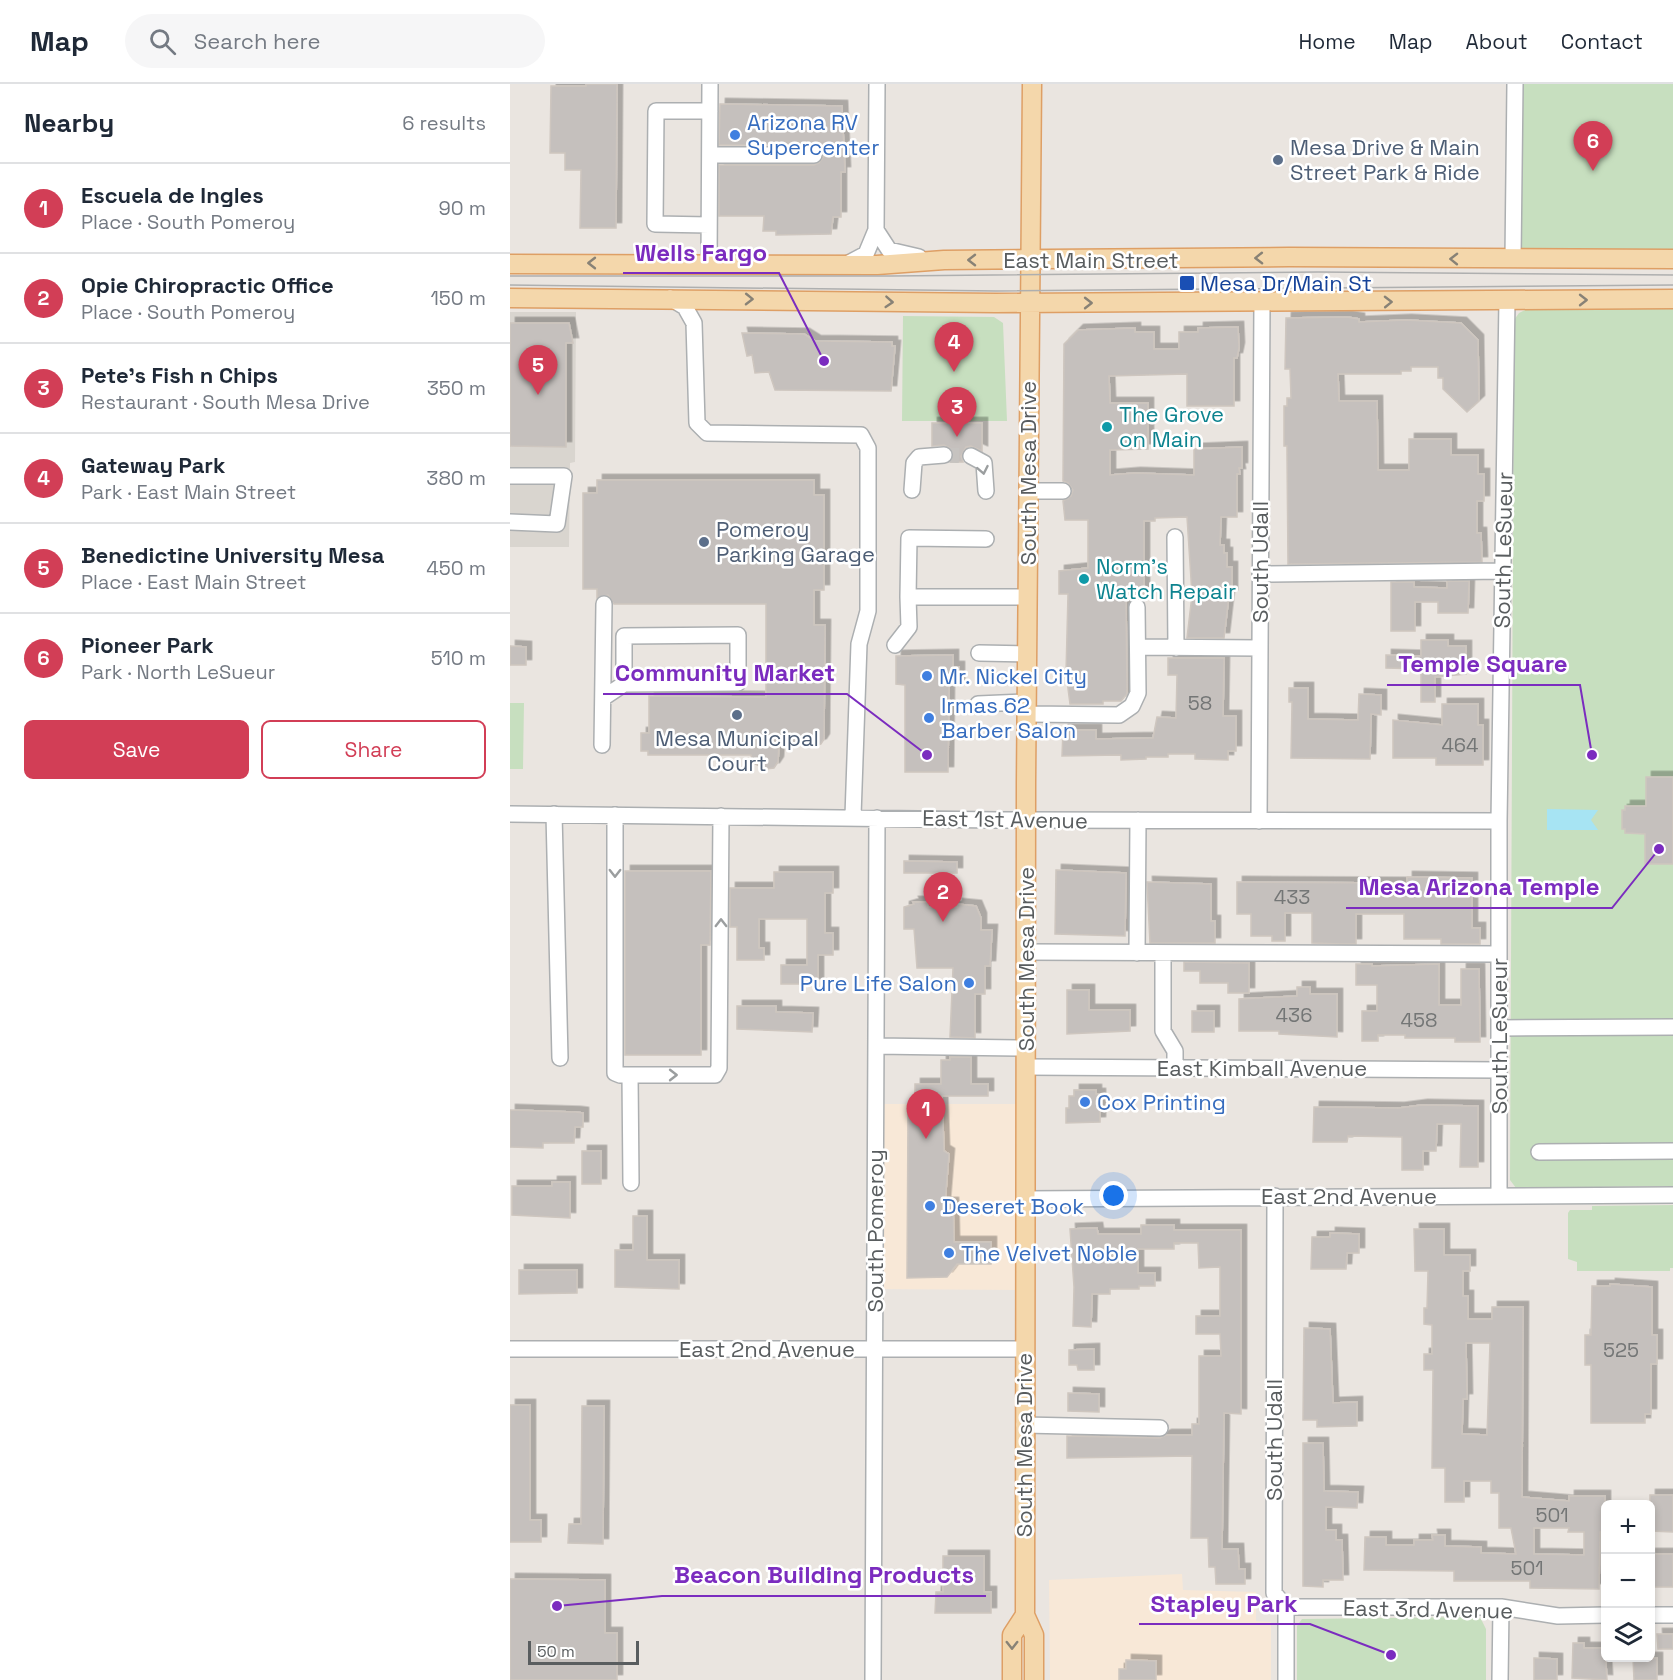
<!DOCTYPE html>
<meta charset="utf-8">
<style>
:root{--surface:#fff;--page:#f6f6f7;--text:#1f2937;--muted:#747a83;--line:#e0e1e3;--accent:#d23e56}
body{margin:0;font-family:"Space Grotesk",sans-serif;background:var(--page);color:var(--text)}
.controls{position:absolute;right:18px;bottom:18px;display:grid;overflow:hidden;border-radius:9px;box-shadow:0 3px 9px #0003}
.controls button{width:54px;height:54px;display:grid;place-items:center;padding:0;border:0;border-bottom:2px solid var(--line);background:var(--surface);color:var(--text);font:30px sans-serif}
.scale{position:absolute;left:18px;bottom:15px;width:111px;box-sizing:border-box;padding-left:6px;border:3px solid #595d5f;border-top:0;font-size:16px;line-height:21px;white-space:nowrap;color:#595d5f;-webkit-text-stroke:4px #fff;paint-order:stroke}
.you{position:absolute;left:604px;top:1112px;width:21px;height:21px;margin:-15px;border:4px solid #fff;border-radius:50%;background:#1a73e8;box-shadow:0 0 0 9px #1a73e833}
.badge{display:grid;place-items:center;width:39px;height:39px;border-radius:50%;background:var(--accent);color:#fff;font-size:20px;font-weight:700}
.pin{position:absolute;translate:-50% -50px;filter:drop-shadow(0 2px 3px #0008)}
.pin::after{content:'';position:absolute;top:32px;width:21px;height:18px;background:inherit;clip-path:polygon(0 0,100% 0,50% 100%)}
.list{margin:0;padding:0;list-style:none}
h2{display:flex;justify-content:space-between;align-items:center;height:78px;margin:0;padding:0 24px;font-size:26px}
h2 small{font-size:20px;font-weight:400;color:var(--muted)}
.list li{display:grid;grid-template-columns:39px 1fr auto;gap:18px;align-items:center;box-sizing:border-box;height:90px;padding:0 24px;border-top:2px solid var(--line)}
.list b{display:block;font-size:22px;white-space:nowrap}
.list p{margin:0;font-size:20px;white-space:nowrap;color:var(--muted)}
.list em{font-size:20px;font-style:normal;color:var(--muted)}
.actions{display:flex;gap:12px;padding:18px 24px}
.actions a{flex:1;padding:14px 0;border:2px solid var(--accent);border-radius:9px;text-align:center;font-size:21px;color:var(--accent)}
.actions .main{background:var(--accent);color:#fff}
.icon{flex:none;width:33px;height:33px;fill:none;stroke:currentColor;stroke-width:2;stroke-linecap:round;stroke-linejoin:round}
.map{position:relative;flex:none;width:1163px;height:1596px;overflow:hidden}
header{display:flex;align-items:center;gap:36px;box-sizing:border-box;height:84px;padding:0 30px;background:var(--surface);border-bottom:2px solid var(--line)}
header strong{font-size:28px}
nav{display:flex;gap:33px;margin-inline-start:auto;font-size:21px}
.search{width:420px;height:54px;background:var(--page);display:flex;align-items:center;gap:15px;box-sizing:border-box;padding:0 21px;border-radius:33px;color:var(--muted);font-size:22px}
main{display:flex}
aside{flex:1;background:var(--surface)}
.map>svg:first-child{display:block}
.commercial{fill:#f8e8d7}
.education{fill:#d9d5cf}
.green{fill:#c7dfbf}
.water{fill:#a7e4f3}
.building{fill:#c5c0bd;stroke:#cec6bf;stroke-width:1.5;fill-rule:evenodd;filter:url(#shadow)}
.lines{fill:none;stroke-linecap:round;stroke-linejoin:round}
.minor-tunnel{stroke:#c6c3c0;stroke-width:15;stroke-dasharray:15 8;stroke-linecap:butt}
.minor-casing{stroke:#acafb1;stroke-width:18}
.major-casing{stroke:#de9f65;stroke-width:21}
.minor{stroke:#fff;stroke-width:15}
.major{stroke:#f4d7ab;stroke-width:18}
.tram{stroke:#aeafaf;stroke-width:1.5}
.oneway{stroke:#888276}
.oneway2{stroke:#9b9e9f}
.shop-dot{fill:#3f7fe0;stroke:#fff;stroke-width:2}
.service-dot{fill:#5c6f8a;stroke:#fff;stroke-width:2}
.transit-dot{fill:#1a4fb4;stroke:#fff;stroke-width:2}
.culture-dot{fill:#0f9aa8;stroke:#fff;stroke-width:2}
.labels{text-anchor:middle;stroke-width:5;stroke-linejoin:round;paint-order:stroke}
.number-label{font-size:20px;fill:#747676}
.shop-label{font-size:22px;fill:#366cbe;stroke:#fff;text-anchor:start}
.service-label{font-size:22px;fill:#4e5e75;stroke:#fff;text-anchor:start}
.street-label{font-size:22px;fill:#595d5f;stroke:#fff}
.transit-label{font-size:22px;fill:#164399;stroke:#fff;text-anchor:start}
.culture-label{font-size:22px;fill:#0d838f;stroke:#fff;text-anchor:start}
.leader{fill:none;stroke:#7b2cbf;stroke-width:2}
.callout-dot{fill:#7b2cbf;stroke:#fff;stroke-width:2}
.callout-label{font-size:24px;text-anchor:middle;font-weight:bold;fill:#7b2cbf;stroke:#fff;stroke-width:5;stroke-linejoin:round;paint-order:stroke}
</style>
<header>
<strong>Map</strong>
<div class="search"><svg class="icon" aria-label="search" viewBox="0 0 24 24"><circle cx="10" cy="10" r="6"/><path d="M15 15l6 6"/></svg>Search here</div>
<nav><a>Home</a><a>Map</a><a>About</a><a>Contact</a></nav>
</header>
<main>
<aside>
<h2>Nearby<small>6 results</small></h2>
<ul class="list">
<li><span class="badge">1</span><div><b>Escuela de Ingles</b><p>Place · South Pomeroy</p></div><em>90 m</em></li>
<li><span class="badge">2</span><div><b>Opie Chiropractic Office</b><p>Place · South Pomeroy</p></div><em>150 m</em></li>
<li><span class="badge">3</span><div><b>Pete's Fish n Chips</b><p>Restaurant · South Mesa Drive</p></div><em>350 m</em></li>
<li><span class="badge">4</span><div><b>Gateway Park</b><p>Park · East Main Street</p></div><em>380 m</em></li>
<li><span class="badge">5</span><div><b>Benedictine University Mesa</b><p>Place · East Main Street</p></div><em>450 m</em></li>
<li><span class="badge">6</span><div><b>Pioneer Park</b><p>Park · North LeSueur</p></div><em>510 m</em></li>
</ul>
<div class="actions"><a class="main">Save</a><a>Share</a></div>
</aside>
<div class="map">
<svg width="1163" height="1596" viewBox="0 0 1163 1596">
<defs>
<filter id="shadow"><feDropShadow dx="5.5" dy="-5.5" stdDeviation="0" flood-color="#0004"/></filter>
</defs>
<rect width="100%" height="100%" fill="#eae5e0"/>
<path class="commercial" d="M366,1020H515V1206L365,1205Z
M672,1490L673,1506L746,1508V1537L761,1538V1596H540L539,1496Z"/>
<path class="education" d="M0,228H66L65,378L60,379L59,463H0Z"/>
<path class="green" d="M1005,0H1163V175H1003Z
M1163,222V1102L1006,1104L1000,1096L1004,236L1009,229L1019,224Z
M393,232L484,233L493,239L497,337H392Z
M0,619H14L13,685H0Z
M1163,1121V1184H1160V1187H1067V1178L1058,1175V1129L1060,1126H1082V1122Z
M965,1533L971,1535L976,1545V1596H787V1542L792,1535Z"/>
<path class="water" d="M1037,725L1088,726L1081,736L1088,746H1037Z"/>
<path class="building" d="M76,0H107L106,144H70L71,86H55V69H40L41,2H76Z
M210,20L332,22L335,88H331V133H323L321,150L266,151V147H253L254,132H209V81H304L309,79L314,72L312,66L304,61H209Z
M837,233L849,235V238L896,236L951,239L968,256L969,317L957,328L933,305V294H928V283H901V287H891V290H828L829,317H867L868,386H899V355H941V371H968V390H974V417H967V449H971L972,478L778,480L777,370V362H774V322H777V314H781L780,285H775L776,234Z
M0,239H59L63,259H56V363L0,362Z
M728,243L729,264L727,274H724V322H677V290L599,292L600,319H638V365L600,366V391L625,389L684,391V365L732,363V384H729L730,390H727V433H711L710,461H714V469H717V483H722V511H719L714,554H677L682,511L677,433L645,434V437H634V511H616L617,610L611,617H593V620H560L556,589L558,510H549V487L578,484V436H555L553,417L561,412L563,406L558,399L553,397L554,260L568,246L625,244V248H644V265H669V248H688V244Z
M232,249L294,250L305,257L382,258V262H385L381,307L265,306L259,288L245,289L242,271L237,272Z
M422,339H472V367L461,362L456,363L451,372L453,378H441L444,371L442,365L434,361L422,362Z
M87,396H304V411H314V506H304V541H315L314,655L311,660L306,662L269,660L268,678L264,684L256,685L243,679L241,671H138V667H131V649H139V612L256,613V520H104L98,511L87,514V505H73V409H87Z
M937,497H959L958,529H928V518H905V547H881V498H904V503L937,504Z
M911,556H938V562H956V590L925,593V618H911V585L876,584V571L911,572Z
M0,562L16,563V581H0Z
M443,571V583H449V601L439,600L438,688H395V601L386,600V572Z
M658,574H714L713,632H726V667H718V676L685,675V670H658V673H636V675L611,676V671L552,672L553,646H586V655L643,654L647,633L666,634L667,591H658Z
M779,604H798V635L848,636L849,610L871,611V631L861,630L860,675L781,674L782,618H779Z
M932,620H968V641H973V681H926V674H883V636L932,641Z
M1136,693H1163V780H1135V750L1115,749V745H1112V726H1115V722H1136Z
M394,777L447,778V789H394Z
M546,786L616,789L615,852L545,850Z
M115,787H201L200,861H191V971H115Z
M264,788H323V809H315V849H323V871H308V900H271V881H297V835H249V864H254V876H227V843H220V804H264Z
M897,793L962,794V844H970V860H931V855H894V830H846V860H831L802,859V829H775V857H762V852H741V830H727V798L897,799Z
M637,798L701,800V837H705V859H640Z
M403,818H418V823H447V820L466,822L471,834V846H482L480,882H475V910H465V954L440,953L443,884H407L404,845H394V823L404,820Z
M674,878L739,879V909H718V899H690V887H674Z
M846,880H862V882L929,880V921H951V885H969L970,958H945V954H895V951H868V957H852V927H867V901H846Z
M787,903H800V910H827V953L769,950V947H729V915L787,912Z
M557,906H579V926H620V947L557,950Z
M227,922H266V928L303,929L302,948L227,945Z
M682,927H704V948H682Z
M440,973H461V1000H478V1012H432L434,1067L439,1070L435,1119H443L444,1158H481V1180H447L437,1193L397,1194L398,1030H405V1000H431V976H440Z
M564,1006H586V1010H590V1038L556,1039V1024H559V1012H564Z
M912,1021L968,1022V1083H950L951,1040H927L926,1067H913V1086H892V1053L838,1052L837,1058H803L804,1023L889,1024Z
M0,1026L65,1028L73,1029V1043H65L64,1059H33V1064L0,1063Z
M72,1067H91V1100H72Z
M42,1098H60V1134L2,1131V1102H42Z
M123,1132H137V1176H169V1205L105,1203V1166H123Z
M631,1141H664V1146H731V1330L714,1329L712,1465H728L729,1485H735V1500H706L705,1483H699L698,1454H681L682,1372L557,1374V1352L650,1354L656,1351H682V1340H689V1272H711L710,1250H686V1232H710V1183L689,1184L688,1159H664V1165H628V1189H645V1202H629V1205H600V1210H582L581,1243L563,1242L564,1203L560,1145L587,1144L588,1150H631Z
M904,1145H934V1171H960V1187H953V1212H958V1235H982V1223H1013L1012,1413L1059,1417V1412H1095V1448H1090L1089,1505L1020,1504V1497H944V1487L854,1486L855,1453H876V1461H904V1456H923L922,1451H935V1462L971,1463V1469L1006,1470L1001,1444H989V1409H981V1397H954V1418H935V1384H922L923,1286H914V1270H922V1241L914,1240V1224H917L918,1187H905ZM956,1259H980L977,1351L952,1350L953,1315H957ZM1024,1444H1059L1058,1448H1074V1471L1024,1470Z
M820,1149L849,1150V1169H837L836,1185H801L802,1153H820Z
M9,1186H67V1209L9,1210Z
M1100,1200L1142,1203V1251H1147V1280H1141V1330H1135V1339H1081V1281H1075V1251H1081L1082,1202H1100Z
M794,1244L820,1245L823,1319L847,1318V1342L807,1343V1336H793Z
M584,1265V1286H568L567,1281H559V1266Z
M558,1309L589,1310V1328L558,1327Z
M0,1321H20V1436H31V1458H0Z
M72,1322H94L93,1460L58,1459L59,1440H71Z
M793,1359H813L814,1407L848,1408L847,1424L816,1423V1446H826V1456H832L833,1496H813V1503L793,1502Z
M1140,1411H1163V1448L1140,1447Z
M1140,1470H1163V1503H1140Z
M433,1472H474V1508H481V1529H425L426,1508H433Z
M0,1495L95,1496V1549H107V1596H0Z
M1147,1550H1163V1565H1148Z
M1063,1559H1074V1564H1095L1097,1596L1062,1594Z
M1024,1574L1047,1575V1596H1024Z
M1123,1574H1147V1596H1124Z
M616,1576L646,1577V1596H609V1585H616Z"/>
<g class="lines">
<path class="minor-tunnel" d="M434,371L461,372"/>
<g class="minor-casing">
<path id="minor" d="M367,0L366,146L379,166L409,173
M200,71H304
M199,141L145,140L146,27H200
M1003,175L1005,0
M199,180L200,0
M337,180L356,170L366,146
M160,214L175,223L184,239L187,339L197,349L351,351L358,364V527L349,560L343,732
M461,372L474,379L476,407
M0,392H54L47,440L0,438
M402,406L404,379L409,373L434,371
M518,407H553
M665,453L666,564
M750,490L993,487
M398,513L399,454L476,455
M385,561L399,543L398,513H518
M628,563L749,564
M469,569L518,570
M93,614L114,600L228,599V551L114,552V600
M468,620L517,618
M517,630L609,631L622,622L628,609L627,523
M92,661L94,520
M0,730L487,736L989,737
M44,730L50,974
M105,731V989L110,991H205L209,984L211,732
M749,737L752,219
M516,868L989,870
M627,869L628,736
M653,869V947L665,967V984
M989,944L1163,943
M366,962L516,964
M516,983L989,986
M120,991L121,1099
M1029,1068L1163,1067
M989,1111V737L997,216
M765,1112L764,1509L776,1523V1596
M515,1115L1163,1111
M0,1265H514
M514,1341L650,1344
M776,1523H991L1048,1532L1096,1531
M1140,1531H1163
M363,1596L367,734
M990,1596L991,1523"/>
</g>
<g class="major-casing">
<path id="major" d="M522,0L516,699L515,1531L524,1551V1596
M0,180L367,181L434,176L779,173L1163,175
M0,214L486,219L1163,215
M502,1596V1551L515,1531"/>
</g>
<use href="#minor" class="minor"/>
<use href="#major" class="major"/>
<path class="tram" d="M0,192H381L808,188L1163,191
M0,201L486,207L1163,201"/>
</g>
<defs><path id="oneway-chevron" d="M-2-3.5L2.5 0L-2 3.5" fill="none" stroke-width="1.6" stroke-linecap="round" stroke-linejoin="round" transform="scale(1.5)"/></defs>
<g class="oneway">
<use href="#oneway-chevron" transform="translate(749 174) rotate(179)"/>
<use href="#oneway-chevron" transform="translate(944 175) rotate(-179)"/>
<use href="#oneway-chevron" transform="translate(462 176) rotate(-180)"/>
<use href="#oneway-chevron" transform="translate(82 179) rotate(-180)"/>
<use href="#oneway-chevron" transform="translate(239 215) rotate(1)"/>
<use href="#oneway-chevron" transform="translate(1073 216)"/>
<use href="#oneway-chevron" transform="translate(379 218) rotate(4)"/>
<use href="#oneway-chevron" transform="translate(878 218) rotate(-1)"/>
<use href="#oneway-chevron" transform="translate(578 219)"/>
<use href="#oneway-chevron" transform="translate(502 1561) rotate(90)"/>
</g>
<g class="oneway2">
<use href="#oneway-chevron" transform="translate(473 386) rotate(79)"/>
<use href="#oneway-chevron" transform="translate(105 789) rotate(90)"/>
<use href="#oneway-chevron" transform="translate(211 839) rotate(-90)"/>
<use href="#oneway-chevron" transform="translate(163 991)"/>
</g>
<g class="shop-dot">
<circle cx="225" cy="51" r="6"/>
<circle cx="417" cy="592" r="6"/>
<circle cx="419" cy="634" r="6"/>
<circle cx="459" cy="899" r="6"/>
<circle cx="575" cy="1018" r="6"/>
<circle cx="420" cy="1122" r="6"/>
<circle cx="439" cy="1169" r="6"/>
</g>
<g class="service-dot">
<circle cx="768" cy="76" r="6"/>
<circle cx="194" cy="458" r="6"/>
<circle cx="227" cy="631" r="6"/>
</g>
<rect class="transit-dot" x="669" y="191" width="16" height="16" rx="3"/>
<g class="culture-dot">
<circle cx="597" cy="343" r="6"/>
<circle cx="574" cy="495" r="6"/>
</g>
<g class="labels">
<g class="number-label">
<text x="690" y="626">58</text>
<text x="950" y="668">464</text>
<text x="782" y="820">433</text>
<text x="784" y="938">436</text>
<text x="909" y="943">458</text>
<text x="1111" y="1273">525</text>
<text x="1042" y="1438">501</text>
<text x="1017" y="1491">501</text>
</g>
<g class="shop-label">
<text x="237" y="46">Arizona RV<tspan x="237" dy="25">Supercenter</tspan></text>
<text x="429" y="600">Mr. Nickel City</text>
<text x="431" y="629">Irmas 62<tspan x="431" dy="25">Barber Salon</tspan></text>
<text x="447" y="907" text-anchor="end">Pure Life Salon</text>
<text x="587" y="1026">Cox Printing</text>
<text x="432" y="1130">Deseret Book</text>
<text x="451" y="1177">The Velvet Noble</text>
</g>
<g class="service-label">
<text x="780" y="71">Mesa Drive &amp; Main<tspan x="780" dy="25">Street Park &amp; Ride</tspan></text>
<text x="206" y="453">Pomeroy<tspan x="206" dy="25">Parking Garage</tspan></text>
<text x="227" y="662" text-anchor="middle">Mesa Municipal<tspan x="227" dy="25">Court</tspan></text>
</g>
<g class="street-label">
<text x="581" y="184">East Main Street</text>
<text transform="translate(518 389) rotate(-90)" y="8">South Mesa Drive</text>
<text transform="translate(993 466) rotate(-89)" y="8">South LeSueur</text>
<text transform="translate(750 478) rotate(-90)" y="8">South Udall</text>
<text transform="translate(495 735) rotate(1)" y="8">East 1st Avenue</text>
<text transform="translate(516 875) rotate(-90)" y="8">South Mesa Drive</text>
<text transform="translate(989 952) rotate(-90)" y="8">South LeSueur</text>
<text x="752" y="992">East Kimball Avenue</text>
<text x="839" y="1120">East 2nd Avenue</text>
<text transform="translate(365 1147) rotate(-90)" y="8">South Pomeroy</text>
<text x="257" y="1273">East 2nd Avenue</text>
<text transform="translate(764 1356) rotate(-90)" y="8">South Udall</text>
<text transform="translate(514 1361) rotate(-90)" y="8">South Mesa Drive</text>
<text transform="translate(918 1525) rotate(1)" y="8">East 3rd Avenue</text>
</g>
<g class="transit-label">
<text x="690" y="207">Mesa Dr/Main St</text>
</g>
<g class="culture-label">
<text x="609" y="338">The Grove<tspan x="609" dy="25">on Main</tspan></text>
<text x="586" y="490">Norm's<tspan x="586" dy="25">Watch Repair</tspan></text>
</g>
</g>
<path class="leader" d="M314 277L269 189H113M1082 671L1070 601H877M417 671L337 610H93M1149 765L1102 824H836M47 1522L152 1512H476M881 1571L800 1540H629"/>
<g class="callout-dot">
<circle cx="314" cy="277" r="6"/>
<circle cx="1082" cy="671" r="6"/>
<circle cx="417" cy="671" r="6"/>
<circle cx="1149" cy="765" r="6"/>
<circle cx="47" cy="1522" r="6"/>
<circle cx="881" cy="1571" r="6"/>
</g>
<g class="callout-label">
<text x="191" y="177">Wells Fargo</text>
<text x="973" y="588">Temple Square</text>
<text x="215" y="597">Community Market</text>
<text x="969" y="811">Mesa Arizona Temple</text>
<text x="314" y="1499">Beacon Building Products</text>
<text x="714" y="1528">Stapley Park</text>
</g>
</svg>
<div class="controls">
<button>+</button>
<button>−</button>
<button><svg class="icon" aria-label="layers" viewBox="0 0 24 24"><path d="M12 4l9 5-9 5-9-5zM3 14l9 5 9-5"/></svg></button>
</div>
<div class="scale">50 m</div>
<div class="you"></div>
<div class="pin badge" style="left:416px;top:1055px">1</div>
<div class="pin badge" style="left:433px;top:838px">2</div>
<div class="pin badge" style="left:447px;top:353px">3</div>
<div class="pin badge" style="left:444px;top:288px">4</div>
<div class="pin badge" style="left:28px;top:311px">5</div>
<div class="pin badge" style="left:1083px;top:87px">6</div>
</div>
</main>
